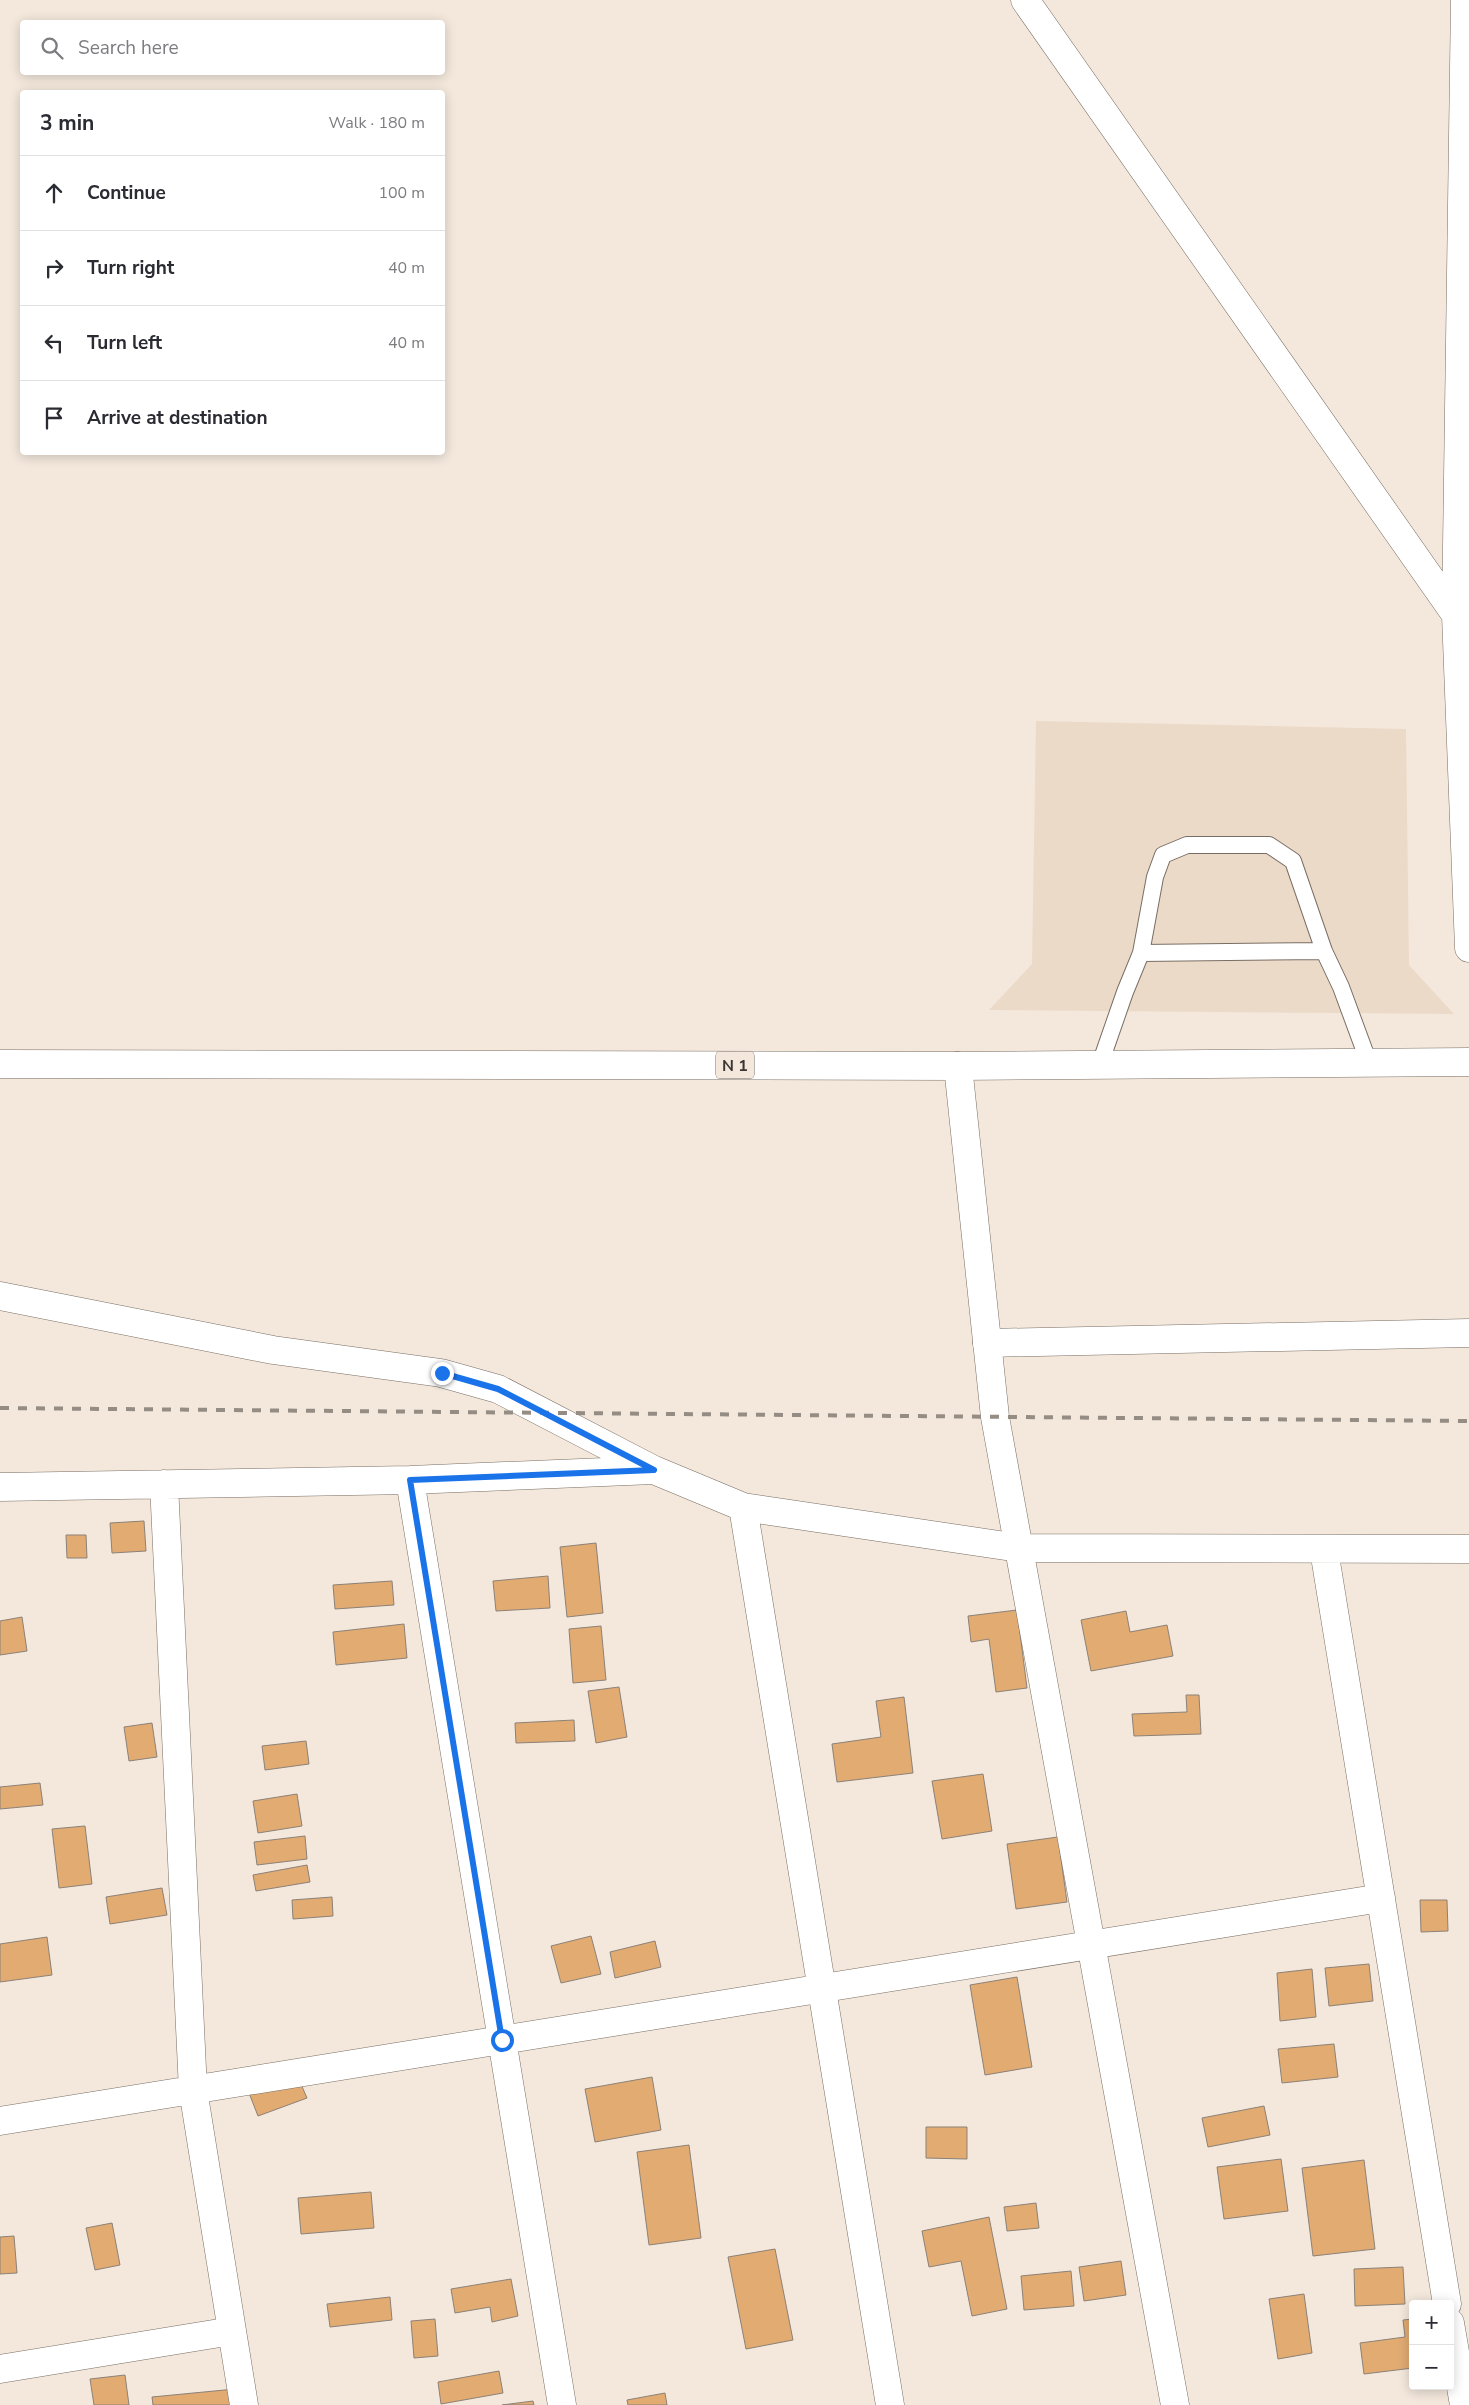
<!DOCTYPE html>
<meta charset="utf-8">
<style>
:root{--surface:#fff;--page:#f7f7f7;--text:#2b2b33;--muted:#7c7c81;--line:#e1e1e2}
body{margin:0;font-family:"Nunito Sans",sans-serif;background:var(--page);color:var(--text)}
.controls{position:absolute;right:15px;bottom:15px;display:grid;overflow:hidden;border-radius:5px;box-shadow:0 2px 12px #0003}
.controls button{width:45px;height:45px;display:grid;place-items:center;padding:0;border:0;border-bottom:1px solid var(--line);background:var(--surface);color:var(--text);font:25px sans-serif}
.stop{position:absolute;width:15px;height:15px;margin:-11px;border:4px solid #1a73e8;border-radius:50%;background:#fff}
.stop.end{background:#1a73e8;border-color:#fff;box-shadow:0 1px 5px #0008}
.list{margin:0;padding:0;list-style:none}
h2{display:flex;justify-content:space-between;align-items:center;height:65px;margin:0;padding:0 20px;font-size:21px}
h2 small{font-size:16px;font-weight:400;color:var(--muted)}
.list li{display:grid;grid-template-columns:32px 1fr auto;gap:15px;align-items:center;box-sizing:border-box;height:75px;padding:0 20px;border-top:1px solid var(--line)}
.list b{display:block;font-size:19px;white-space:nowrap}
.list em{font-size:16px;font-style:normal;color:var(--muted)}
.icon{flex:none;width:28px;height:28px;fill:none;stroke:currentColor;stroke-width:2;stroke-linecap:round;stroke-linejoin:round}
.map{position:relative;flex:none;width:1469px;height:2405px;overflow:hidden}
.search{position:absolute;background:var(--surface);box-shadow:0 2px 12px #0003;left:20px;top:20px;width:425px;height:55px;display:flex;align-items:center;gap:12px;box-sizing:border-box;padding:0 18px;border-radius:5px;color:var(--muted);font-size:19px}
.panel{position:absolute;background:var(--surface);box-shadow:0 2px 12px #0003;left:20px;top:90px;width:425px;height:365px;border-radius:5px}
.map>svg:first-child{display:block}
.built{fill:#ecdac9}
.building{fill:#e1ab72;stroke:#8c8177}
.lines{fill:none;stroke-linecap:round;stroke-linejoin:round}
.service-casing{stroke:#796e64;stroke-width:18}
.minor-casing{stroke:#796e64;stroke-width:29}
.tertiary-casing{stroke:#796e64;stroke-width:29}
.trunk-casing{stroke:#796e64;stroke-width:29}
.service{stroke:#fff;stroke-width:16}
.minor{stroke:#fff;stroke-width:28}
.tertiary{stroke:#fff;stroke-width:28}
.trunk{stroke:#fff;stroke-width:28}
.rail{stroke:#958c84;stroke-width:4;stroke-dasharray:9 9;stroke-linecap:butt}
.route{stroke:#1a73e8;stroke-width:6}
.labels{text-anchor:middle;stroke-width:4;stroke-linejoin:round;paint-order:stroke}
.shield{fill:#f4e8dc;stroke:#726b65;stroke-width:1}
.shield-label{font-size:16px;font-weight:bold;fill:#3b3632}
</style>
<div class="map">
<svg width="1469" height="2405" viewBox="0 0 1469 2405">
<rect width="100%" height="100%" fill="#f4e8dc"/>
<path class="built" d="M1036,721L1406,729L1409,965L1454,1014L989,1010L1032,964Z"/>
<path class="building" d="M144,1521L146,1551L112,1553L110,1523Z
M66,1535H86L87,1558H67Z
M596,1543L603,1613L567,1617L560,1547Z
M548,1576L550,1608L496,1611L493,1581Z
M392,1581L394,1605L335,1609L333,1585Z
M1017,1610L1027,1688L996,1692L989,1639L971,1642L968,1616Z
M1126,1611L1130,1632L1167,1625L1173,1656L1091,1671L1081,1620Z
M22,1617L27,1651L0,1655V1621Z
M404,1624L407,1658L336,1665L333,1632Z
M601,1626L606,1680L573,1683L569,1629Z
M619,1687L627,1737L596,1743L588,1691Z
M1186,1695H1199L1201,1734L1134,1736L1132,1714L1187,1712Z
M904,1697L913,1773L837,1782L832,1744L881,1737L876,1701Z
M574,1720L575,1741L516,1743L515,1723Z
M152,1723L157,1757L129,1761L124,1727Z
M306,1741L309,1764L265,1770L262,1746Z
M983,1774L992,1831L942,1839L932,1781Z
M40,1783L43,1805L0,1809V1787Z
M297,1794L302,1826L258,1833L253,1801Z
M85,1826L92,1884L59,1888L52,1829Z
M305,1836L307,1859L257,1865L254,1842Z
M1058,1837L1067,1902L1016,1909L1007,1844Z
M307,1865L310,1882L256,1891L253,1875Z
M162,1888L167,1915L110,1924L106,1897Z
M332,1897L333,1916L293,1919L292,1900Z
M1420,1900H1447L1448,1931L1421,1932Z
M591,1936L601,1974L561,1983L551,1946Z
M47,1937L52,1975L0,1982V1944Z
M655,1941L661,1967L615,1978L610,1952Z
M1369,1964L1373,2001L1329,2006L1325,1968Z
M1312,1969L1316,2017L1280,2021L1277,1973Z
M1017,1977L1032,2067L985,2075L970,1985Z
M1334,2044L1338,2077L1282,2083L1278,2049Z
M297,2075L307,2098L258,2116L249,2093Z
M652,2077L661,2130L595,2142L585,2089Z
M1264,2106L1270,2135L1208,2147L1202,2118Z
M926,2127H967V2159L926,2158Z
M689,2145L701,2238L649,2245L637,2152Z
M1281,2159L1288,2211L1224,2219L1217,2167Z
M1364,2160L1375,2249L1313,2256L1302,2168Z
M371,2192L374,2228L301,2234L298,2198Z
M1036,2203L1039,2228L1007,2231L1004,2207Z
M989,2217L1007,2309L972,2316L961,2261L929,2267L922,2231Z
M112,2223L120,2265L95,2270L86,2228Z
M14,2236L17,2273L0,2274V2237Z
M775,2249L793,2340L746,2349L728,2257Z
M1121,2261L1126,2295L1084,2301L1079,2267Z
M1403,2267L1405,2304L1355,2306L1354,2269Z
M1071,2271L1074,2306L1024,2310L1021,2276Z
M511,2279L518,2316L492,2322L490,2307L455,2313L451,2289Z
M1304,2294L1312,2353L1278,2359L1269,2299Z
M390,2297L392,2320L330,2327L327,2304Z
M435,2319L438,2356L414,2358L411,2321Z
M1413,2319V2368L1364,2374L1360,2343L1405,2337L1403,2320Z
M499,2371L503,2393L441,2404L438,2382Z
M125,2375L129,2405H94L90,2379Z
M235,2389L236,2405H153L152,2397Z
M665,2393L667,2405H628L627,2400Z
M533,2401L534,2405H502Z"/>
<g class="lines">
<g class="service-casing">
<path id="service" d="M1141,953L1155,877L1163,855L1187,845H1269L1293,861L1324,951
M1100,1064L1125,992L1141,953L1324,951L1341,987L1369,1063"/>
</g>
<g class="minor-casing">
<path id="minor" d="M1025,0L1456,615
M1465,0L1456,615L1469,948
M0,1296L273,1350L441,1373L498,1389L654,1470L743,1507L1019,1548L1469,1549
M987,1343L1469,1333
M410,1480L562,2405
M164,1484L193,2090L244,2405
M0,1487L410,1480L653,1470
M743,1507L890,2405
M1324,1550L1447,2304
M0,2121L1381,1898
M1450,2323L1464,2405
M0,2369L232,2331"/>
</g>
<g class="tertiary-casing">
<path id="tertiary" d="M958,1066L995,1417L1175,2405"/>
</g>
<g class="trunk-casing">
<path id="trunk" d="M0,1064L958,1066L1469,1062"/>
</g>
<use href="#service" class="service"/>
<use href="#minor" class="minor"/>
<use href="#tertiary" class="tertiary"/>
<use href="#trunk" class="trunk"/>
<path class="rail" d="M0,1408L1469,1421"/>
</g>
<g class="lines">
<path class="route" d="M442,1373L498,1389L654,1470L410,1480L502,2040"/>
</g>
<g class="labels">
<rect class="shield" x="716" y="1051.5" width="38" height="27" rx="4"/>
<g class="shield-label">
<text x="735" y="1071">N 1</text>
</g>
</g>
</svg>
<div class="controls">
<button>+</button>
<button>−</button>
</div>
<div class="stop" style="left:502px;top:2040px"></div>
<div class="stop end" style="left:442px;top:1373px"></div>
<div class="search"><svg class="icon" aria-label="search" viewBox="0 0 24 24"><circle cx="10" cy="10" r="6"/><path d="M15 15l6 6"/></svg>Search here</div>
<section class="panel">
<h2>3 min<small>Walk · 180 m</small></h2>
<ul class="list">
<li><svg class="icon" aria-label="ahead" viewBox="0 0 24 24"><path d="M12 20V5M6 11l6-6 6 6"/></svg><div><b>Continue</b></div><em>100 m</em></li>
<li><svg class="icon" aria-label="right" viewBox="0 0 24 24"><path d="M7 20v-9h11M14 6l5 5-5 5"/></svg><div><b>Turn right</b></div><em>40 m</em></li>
<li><svg class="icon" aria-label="left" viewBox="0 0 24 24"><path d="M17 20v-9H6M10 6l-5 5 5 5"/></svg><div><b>Turn left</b></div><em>40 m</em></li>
<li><svg class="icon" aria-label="arrive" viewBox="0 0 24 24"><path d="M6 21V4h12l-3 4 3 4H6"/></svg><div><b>Arrive at destination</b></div></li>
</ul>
</section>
</div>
